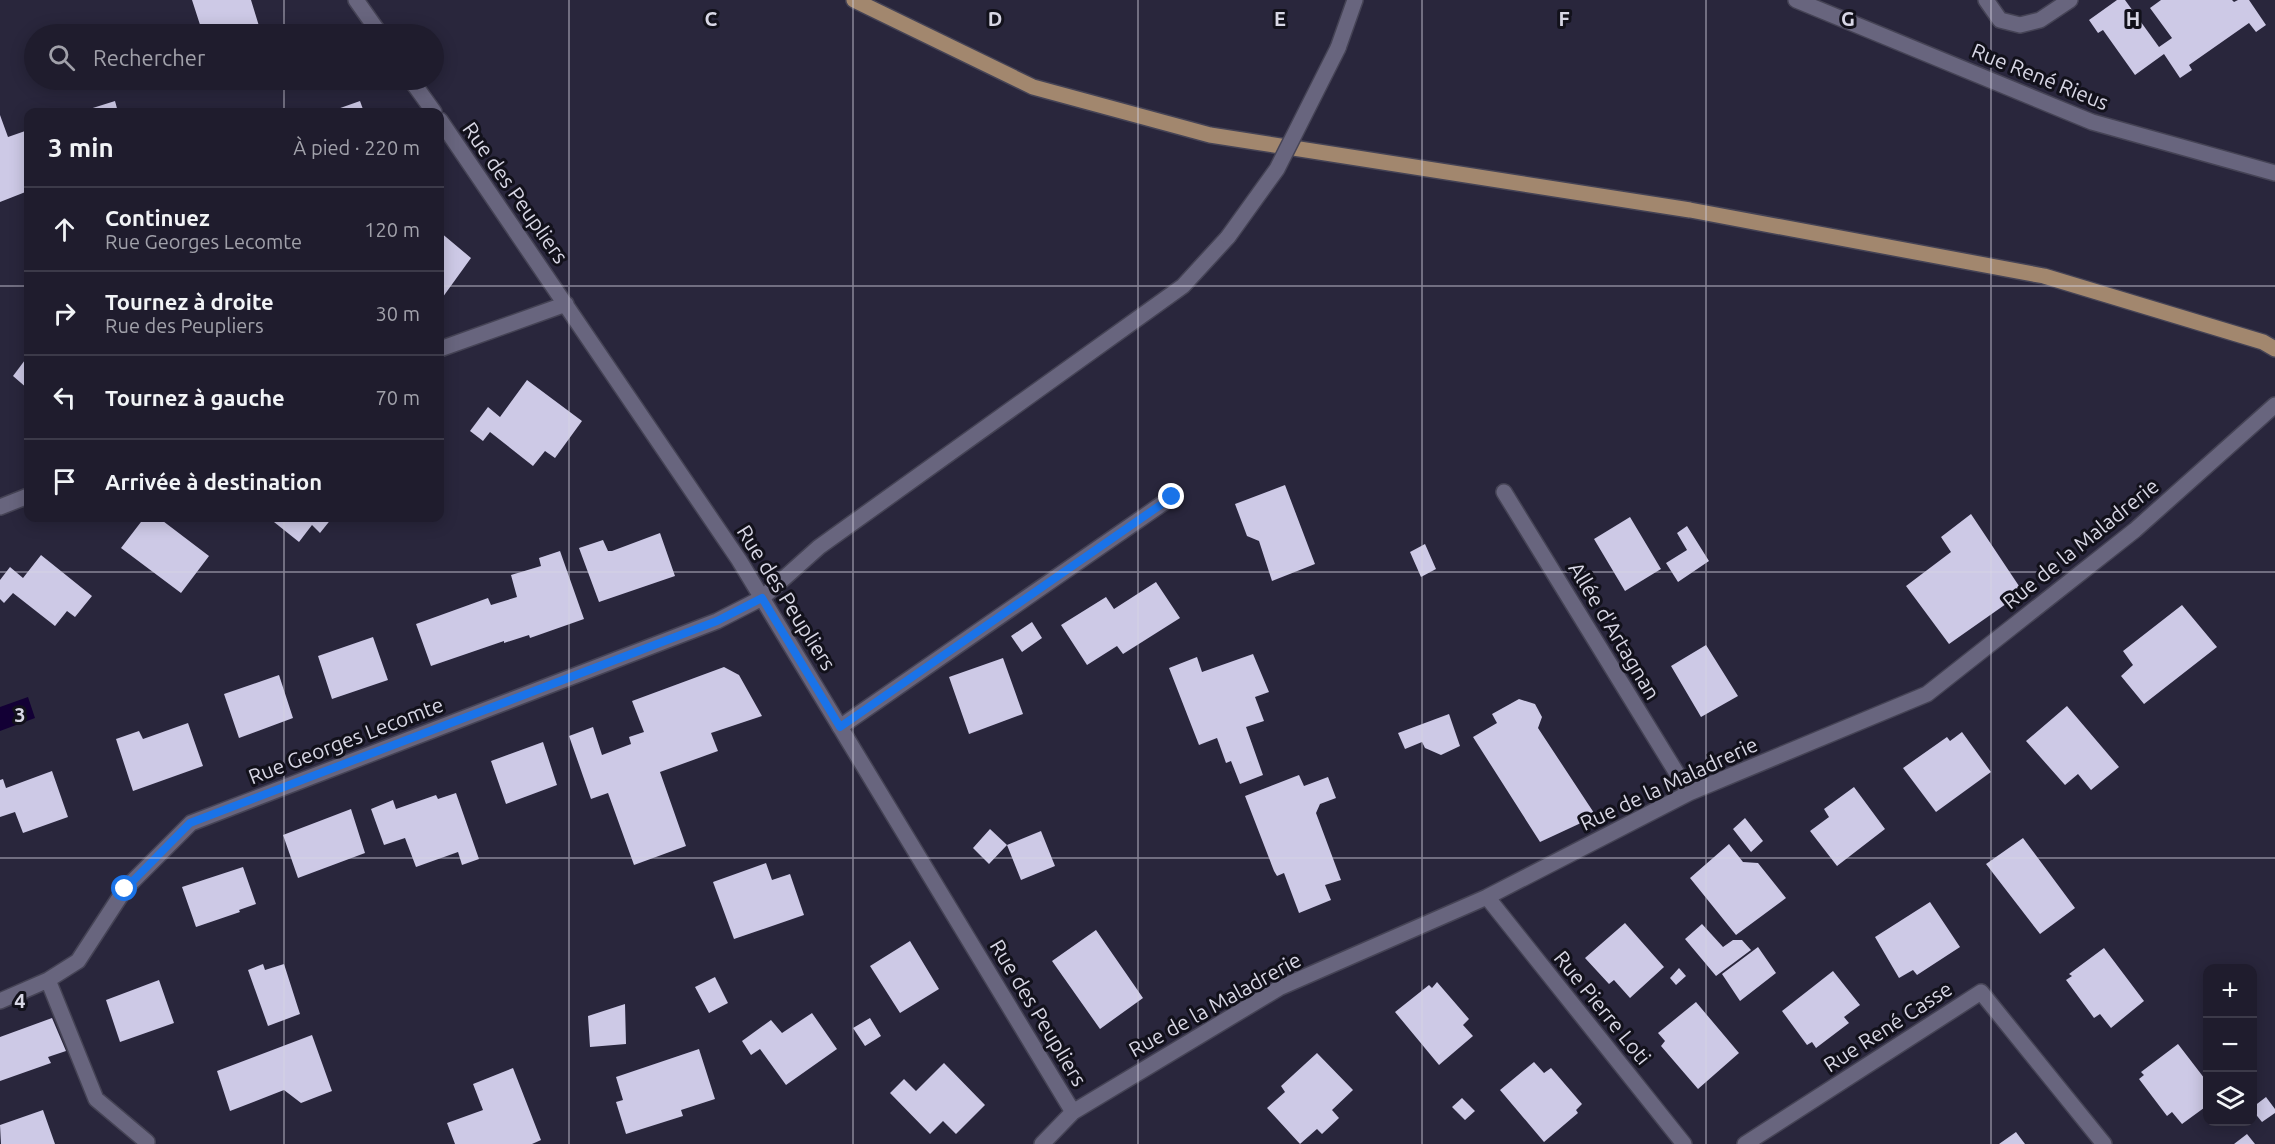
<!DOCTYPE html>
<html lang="fr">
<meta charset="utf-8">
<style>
:root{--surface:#1f1c2d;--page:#2c2939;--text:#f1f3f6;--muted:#a1a1aa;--line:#3c3a49}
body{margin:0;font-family:Ubuntu,sans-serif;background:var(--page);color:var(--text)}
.controls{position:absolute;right:18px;bottom:18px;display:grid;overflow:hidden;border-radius:12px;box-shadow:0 3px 15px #0003}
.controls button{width:54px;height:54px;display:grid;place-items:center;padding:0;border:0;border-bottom:2px solid var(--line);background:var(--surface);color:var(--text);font:30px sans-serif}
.stop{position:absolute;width:18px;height:18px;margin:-14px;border:4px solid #1a73e8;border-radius:50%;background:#fff}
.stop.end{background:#1a73e8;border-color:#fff;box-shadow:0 2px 6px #0008}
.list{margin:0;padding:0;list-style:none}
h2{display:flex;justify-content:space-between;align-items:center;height:78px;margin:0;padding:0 24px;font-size:26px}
h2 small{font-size:20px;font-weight:400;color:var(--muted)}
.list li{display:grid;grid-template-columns:39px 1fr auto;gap:18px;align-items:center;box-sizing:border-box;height:84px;padding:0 24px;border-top:2px solid var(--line)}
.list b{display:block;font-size:22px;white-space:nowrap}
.list p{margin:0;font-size:20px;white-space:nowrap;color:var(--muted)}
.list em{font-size:20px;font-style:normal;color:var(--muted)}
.icon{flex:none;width:33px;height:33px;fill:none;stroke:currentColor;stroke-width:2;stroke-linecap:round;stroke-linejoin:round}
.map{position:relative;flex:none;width:2275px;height:1144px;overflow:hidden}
.search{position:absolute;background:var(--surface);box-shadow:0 3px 15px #0003;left:24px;top:24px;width:420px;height:66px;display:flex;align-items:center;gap:15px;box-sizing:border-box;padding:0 21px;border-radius:33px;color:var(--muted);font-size:22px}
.panel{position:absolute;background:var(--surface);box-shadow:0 3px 15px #0003;left:24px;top:108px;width:420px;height:414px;border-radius:12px}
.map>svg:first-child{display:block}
.water{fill:#130035}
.building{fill:#cdc9e6}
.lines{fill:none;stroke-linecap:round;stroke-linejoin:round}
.lane-casing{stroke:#454355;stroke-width:18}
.street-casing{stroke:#454355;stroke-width:18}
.primary-casing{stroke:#454355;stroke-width:18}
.lane{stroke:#68657e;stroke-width:15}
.street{stroke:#68657e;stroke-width:15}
.primary{stroke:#a2876e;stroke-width:15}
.street-bridge-casing{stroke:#454355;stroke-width:18;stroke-linecap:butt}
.street-bridge{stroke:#68657e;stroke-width:15}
.route{stroke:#1a73e8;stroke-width:8}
.grid{fill:none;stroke:#d8d7e5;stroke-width:1.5;stroke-opacity:0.55}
.labels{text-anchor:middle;stroke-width:6;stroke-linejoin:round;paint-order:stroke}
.street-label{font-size:21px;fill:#d8d7e5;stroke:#12111b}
.grid-label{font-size:20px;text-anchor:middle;font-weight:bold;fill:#d8d7e5;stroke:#12111b;stroke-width:6;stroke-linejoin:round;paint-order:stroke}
</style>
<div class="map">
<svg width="2275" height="1144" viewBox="0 0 2275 1144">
<rect width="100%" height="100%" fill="#29263c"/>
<path class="water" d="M28,697L35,718L0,731V707Z"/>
<path class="building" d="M192,0H251L259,26L229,34H203Z
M2117,0H2125L2159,47L2172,38L2150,8L2161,0H2232L2234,2L2238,0H2249L2266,25L2256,32L2249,23L2189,65L2192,70L2180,78L2164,54L2135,75L2103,30L2098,33L2089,20Z
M115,101L118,112H80Z
M360,101L364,112H329Z
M0,115L8,137L28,130V191L0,202Z
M440,232L471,258L440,301Z
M28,356V389L13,376Z
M527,380L582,421L555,458L545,451L533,466L490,432L483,441L470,431L488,407L500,417Z
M1285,485L1315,564L1272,581L1259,541L1247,536L1235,504Z
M1971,514L2023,592L1949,644L1906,586L1951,552L1941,537Z
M1630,517L1661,569L1625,591L1594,539Z
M144,518H159L209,556L181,593L121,548Z
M269,518H332L320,533L312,525L299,542Z
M1687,526L1709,561L1678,582L1666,563L1687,550L1677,533Z
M660,533L675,576L599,602L579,548L603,540L608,551H612Z
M1425,544L1436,569L1421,577L1410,552Z
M560,551L584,619L530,638L529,635L504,643V641L431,666L416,624L488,598L491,605L517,597L511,575L541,566L539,558Z
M41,555L92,596L75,617L67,611L55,626L13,593L4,603L0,599V580L10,567L23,578Z
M1156,582L1180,618L1123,654L1117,646L1087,665L1061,625L1106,597L1114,609Z
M2182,605L2217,647L2144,704L2121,676L2133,665L2123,651Z
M1032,622L1042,638L1022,652L1011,636Z
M373,637L388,680L332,699L318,656Z
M1706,645L1738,696L1701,717L1671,666Z
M1253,654L1269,692L1255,697L1264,721L1246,727L1263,775L1240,784L1231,761L1226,763L1217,738L1199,745L1169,668L1197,657L1202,672Z
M1003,658L1023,714L969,734L949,677Z
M724,667L739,675L762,716L711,733L718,751L660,772L686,846L634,865L608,793L591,799L569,736L593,727L602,755L631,744L629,737L644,732L632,701Z
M279,675L293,718L239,738L224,694Z
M1519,699L1535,704L1542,717L1538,728L1596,816L1540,842L1473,737L1497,723L1492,714Z
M2067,706L2119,767L2091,790L2078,774L2065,785L2026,741Z
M1449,714L1460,746L1441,755L1425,748L1422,742L1405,749L1398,733Z
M188,723L203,766L133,791L116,739L139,731L143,739Z
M1962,732L1991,772L1936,812L1903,768L1947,737L1950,741Z
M543,742L557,785L506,804L491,761Z
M52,771L68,817L23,833L15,812L0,817V780L3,779L6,788Z
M1299,775L1304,786L1328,777L1336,798L1320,804L1316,813L1341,880L1325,885L1331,900L1299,913L1284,873L1277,876L1274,871L1245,796Z
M1854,787L1885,829L1837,866L1810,831L1829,817L1824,809Z
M456,793L479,859L462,865L458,852L416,867L405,838L384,845L371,809L393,800L396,809L436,795L438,799Z
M351,809L365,853L298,878L283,835Z
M1745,818L1763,841L1751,852L1733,829Z
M990,829L1007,845L989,864L973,848Z
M1041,831L1055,866L1021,880L1007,845Z
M2023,838L2075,908L2040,934L1986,864Z
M1729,844L1743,862L1758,863L1786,898L1736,935L1690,878Z
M766,863L772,880L790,874L804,915L734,939L713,882Z
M243,867L256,904L239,910L240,912L196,927L182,887Z
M1930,902L1960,947L1917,975L1913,970L1899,978L1875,937Z
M1625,923L1664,967L1630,998L1614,980L1609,984L1585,958Z
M1702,924L1723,947L1733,940H1742L1751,950L1716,976L1685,939Z
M1096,930L1143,998L1100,1029L1052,961Z
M910,941L939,989L900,1013L870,966Z
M1758,947L1776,973L1740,1001L1722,974Z
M2104,948L2144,1001L2111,1028L2100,1014L2094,1018L2066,980L2072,976L2069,974Z
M263,964L265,970L284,964L300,1014L268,1026L248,970Z
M1679,968L1686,976L1676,985L1670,978Z
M1833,971L1860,1005L1844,1017L1849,1023L1816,1048L1812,1042L1807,1045L1782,1011Z
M715,977L728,1003L709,1013L695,987Z
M159,980L174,1023L120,1042L106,1000Z
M1437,982L1469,1019L1463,1025L1473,1036L1439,1065L1395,1012L1429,985L1432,988Z
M1696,1002L1739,1053L1698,1089L1661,1046L1665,1041L1658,1033Z
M625,1004L626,1044L590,1047L588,1016Z
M812,1013L837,1049L786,1085L760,1049L751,1055L742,1041L771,1020L782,1033Z
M52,1018L66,1051L48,1057L51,1063L0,1081V1037Z
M870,1018L881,1036L865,1046L853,1028Z
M312,1035L332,1091L301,1103L284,1090L230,1111L217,1071Z
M2178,1044L2208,1083V1105L2182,1124L2172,1112L2167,1116L2139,1079L2144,1075L2141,1072Z
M699,1049L715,1099L681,1110L683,1116L626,1134L616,1102L623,1100L616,1077Z
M1317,1053L1353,1090L1332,1110L1339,1118L1322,1134L1317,1129L1300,1144L1267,1108L1285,1092L1281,1086Z
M1534,1062L1544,1073L1551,1068L1582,1104L1576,1110L1578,1113L1544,1142L1500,1090Z
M944,1063L985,1105L956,1134L943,1121L930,1134L890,1093L904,1079L916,1091Z
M513,1068L541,1140L532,1144H455L447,1123L483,1110L473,1084Z
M2266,1097L2275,1109V1113L2262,1122L2253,1111V1107Z
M1462,1098L1475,1111L1465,1120L1452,1107Z
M43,1110L55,1144H1L0,1125Z
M2016,1132L2025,1144H1999Z
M2247,1134L2255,1144H2234Z"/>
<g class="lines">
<g class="lane-casing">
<path id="lane" d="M840,727L1172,497"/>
</g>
<g class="street-casing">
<path id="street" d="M356,0L380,34
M1796,0L2092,122L2275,173
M1986,0L2000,20L2020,25L2040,20L2070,0
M1338,48L1355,0
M411,80L434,112
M440,120L739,560L1073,1112
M440,349L566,304
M1504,492L1689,793
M0,507L28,496
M1487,897L1684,1144
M48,980L96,1099L147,1142
M0,1001L48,980L78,961L125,889L191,823L717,621L762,598L819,547L1183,286L1228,237
M1042,1144L1073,1112L1279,988L1487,897L1689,793L1927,694L2135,530L2275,405
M1745,1144L1981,992L2104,1144"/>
</g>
<g class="primary-casing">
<path id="primary" d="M854,0L1033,87L1210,135L1690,210L2044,276L2263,342L2275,349"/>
</g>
<use href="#lane" class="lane"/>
<use href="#street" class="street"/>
<use href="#primary" class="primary"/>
<g class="street-bridge-casing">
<path id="street-bridge" d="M1228,237L1277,169L1338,48"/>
</g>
<use href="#street-bridge" class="street-bridge"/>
</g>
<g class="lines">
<path class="route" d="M125,889L190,823L717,621L762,598L840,727L1172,497"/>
</g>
<path class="grid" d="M284,0V34M569,0V1144M853,0V1144M1138,0V1144M1422,0V1144M1706,0V1144M1991,0V1144M284,80V112M0,286H28M440,286H2275M284,518V1144M0,572H2275M0,858H2275"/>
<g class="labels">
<g class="street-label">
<text transform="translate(2040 77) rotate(22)" y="7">Rue René Rieus</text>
<text transform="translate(515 193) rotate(55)" y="7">Rue des Peupliers</text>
<text transform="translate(2081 544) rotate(-39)" y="7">Rue de la Maladrerie</text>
<text transform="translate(786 598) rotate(58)" y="7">Rue des Peupliers</text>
<text transform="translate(1614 631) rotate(59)" y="7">Allée d'Artagnan</text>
<text transform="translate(346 741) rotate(-21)" y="7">Rue Georges Lecomte</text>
<text transform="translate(1669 784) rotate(-25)" y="7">Rue de la Maladrerie</text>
<text transform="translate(1215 1005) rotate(-29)" y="7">Rue de la Maladrerie</text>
<text transform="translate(1602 1008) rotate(51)" y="7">Rue Pierre Loti</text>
<text transform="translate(1038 1013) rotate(59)" y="7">Rue des Peupliers</text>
<text transform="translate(1888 1027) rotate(-33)" y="7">Rue René Casse</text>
</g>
</g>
<g class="grid-label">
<text x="711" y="26">C</text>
<text x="995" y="26">D</text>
<text x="1280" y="26">E</text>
<text x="1564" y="26">F</text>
<text x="1848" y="26">G</text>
<text x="2133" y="26">H</text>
<text x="20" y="722">3</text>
<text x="20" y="1008">4</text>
</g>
</svg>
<div class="controls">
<button>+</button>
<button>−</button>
<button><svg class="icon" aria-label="layers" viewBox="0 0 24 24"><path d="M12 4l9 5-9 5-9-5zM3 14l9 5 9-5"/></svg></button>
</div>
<div class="stop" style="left:125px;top:889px"></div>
<div class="stop end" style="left:1172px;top:497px"></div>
<div class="search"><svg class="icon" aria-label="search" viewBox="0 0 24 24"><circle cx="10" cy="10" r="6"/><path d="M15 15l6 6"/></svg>Rechercher</div>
<section class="panel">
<h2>3 min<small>À pied · 220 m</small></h2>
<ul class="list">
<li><svg class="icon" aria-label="ahead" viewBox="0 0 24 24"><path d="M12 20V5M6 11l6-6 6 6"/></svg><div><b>Continuez</b><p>Rue Georges Lecomte</p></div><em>120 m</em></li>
<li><svg class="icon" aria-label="right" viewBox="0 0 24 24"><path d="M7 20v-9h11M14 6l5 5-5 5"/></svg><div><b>Tournez à droite</b><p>Rue des Peupliers</p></div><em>30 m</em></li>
<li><svg class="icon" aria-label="left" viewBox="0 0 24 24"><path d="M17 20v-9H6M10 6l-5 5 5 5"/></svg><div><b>Tournez à gauche</b></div><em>70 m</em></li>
<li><svg class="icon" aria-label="arrive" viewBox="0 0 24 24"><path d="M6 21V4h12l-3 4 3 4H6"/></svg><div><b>Arrivée à destination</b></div></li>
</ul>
</section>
</div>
